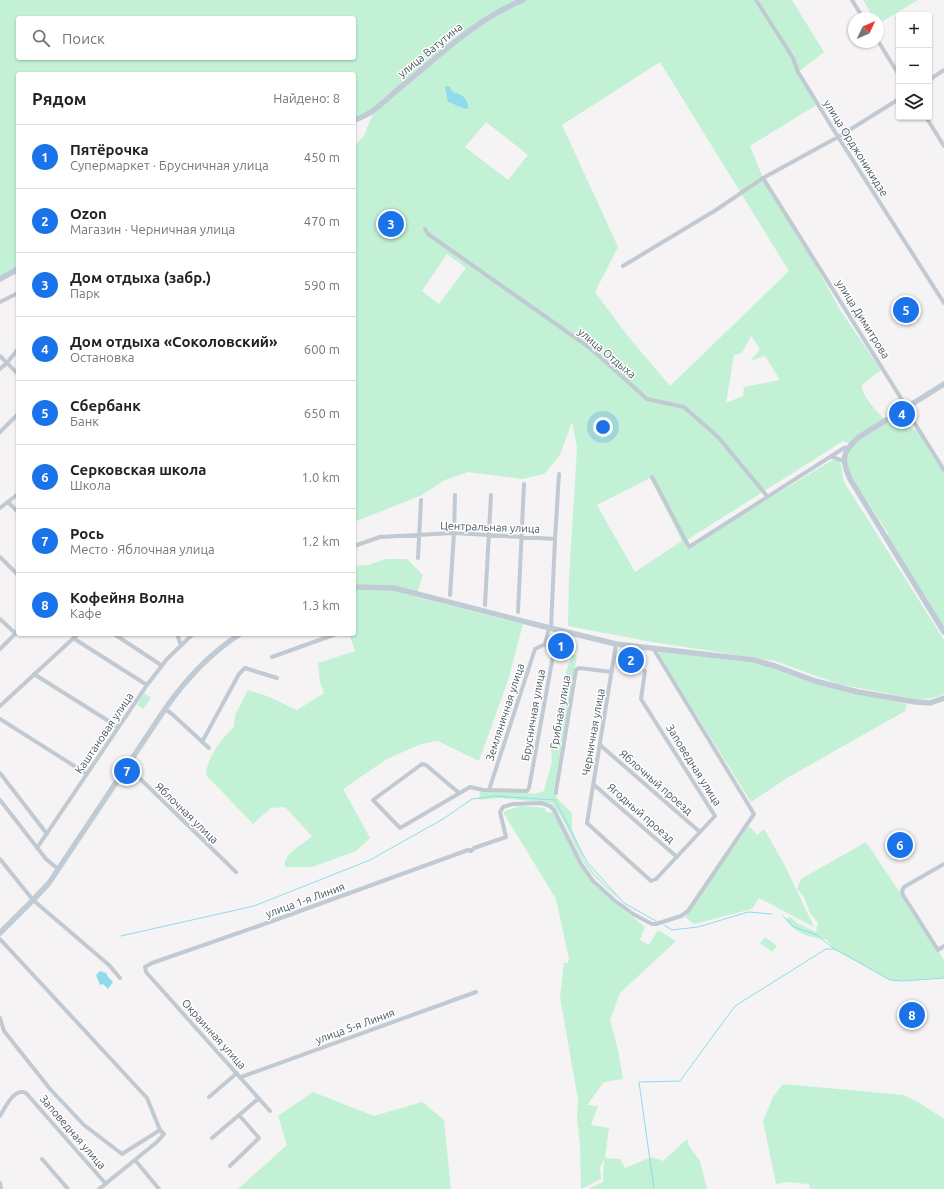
<!DOCTYPE html>
<html lang="ru">
<meta charset="utf-8">
<style>
:root{--surface:#fff;--page:#f6f6f6;--text:#222;--muted:#767676;--line:#e0e0e0;--accent:#1a73e8}
body{margin:0;font-family:Ubuntu,sans-serif;background:var(--page);color:var(--text)}
.controls{position:absolute;right:12px;top:12px;display:grid;overflow:hidden;border-radius:4px;box-shadow:0 1px 3px #0004}
.controls button{width:36px;height:36px;display:grid;place-items:center;padding:0;border:0;border-bottom:1px solid var(--line);background:var(--surface);color:var(--text);font:20px sans-serif}
.compass{position:absolute;left:848px;top:12px;width:36px;height:36px;border-radius:50%;background:var(--surface);box-shadow:0 1px 3px #0004;rotate:46deg}
.you{position:absolute;left:603px;top:427px;width:14px;height:14px;margin:-10px;border:3px solid #fff;border-radius:50%;background:#1a73e8;box-shadow:0 0 0 6px #1a73e833}
.badge{display:grid;place-items:center;width:26px;height:26px;border-radius:50%;background:var(--accent);color:#fff;font-size:13px;font-weight:700}
.pin{position:absolute;translate:-50% -50%;border:2px solid #fff;box-shadow:0 1px 4px #0006}
.list{margin:0;padding:0;list-style:none}
h2{display:flex;justify-content:space-between;align-items:center;height:52px;margin:0;padding:0 16px;font-size:17px}
h2 small{font-size:13px;font-weight:400;color:var(--muted)}
.list li{display:grid;grid-template-columns:26px 1fr auto;gap:12px;align-items:center;box-sizing:border-box;height:64px;padding:0 16px;border-top:1px solid var(--line)}
.list b{display:block;font-size:15px;white-space:nowrap}
.list p{margin:0;font-size:13px;white-space:nowrap;color:var(--muted)}
.list em{font-size:13px;font-style:normal;color:var(--muted)}
.icon{flex:none;width:22px;height:22px;fill:none;stroke:currentColor;stroke-width:2;stroke-linecap:round;stroke-linejoin:round}
.map{position:relative;flex:none;width:944px;height:1189px;overflow:hidden}
.search{position:absolute;background:var(--surface);box-shadow:0 1px 3px #0004;left:16px;top:16px;width:340px;height:44px;display:flex;align-items:center;gap:10px;box-sizing:border-box;padding:0 14px;border-radius:4px;color:var(--muted);font-size:15px}
.panel{position:absolute;background:var(--surface);box-shadow:0 1px 3px #0004;left:16px;top:72px;width:340px;height:564px;border-radius:4px}
.map>svg:first-child{display:block}
.green{fill:#c3f1d5;fill-rule:evenodd}
.water{fill:#90daee}
.lines{fill:none;stroke-linecap:round;stroke-linejoin:round}
.stream{stroke:#90daee;stroke-width:1}
.street{stroke:#c1cad2;stroke-width:4}
.secondary{stroke:#c1cbd6;stroke-width:5.5}
.labels{text-anchor:middle;stroke-width:3;stroke-linejoin:round;paint-order:stroke}
.street-label{font-size:11px;fill:#4a5661;stroke:#fff}
</style>
<div class="map">
<svg width="944" height="1189" viewBox="0 0 944 1189">
<rect width="100%" height="100%" fill="#f5f3f3"/>
<path class="green" d="M0,0H792L824,52L798,72L818,104L750,146L763,178L805,246L840,310L881,370L862,385C861,395 877,412 885,419L892,415L904,419L912,429L918,431L944,473V629L889,537L888,533L852,478L844,460L850,444L843,441L687,540L686,549L834,459L840,461L844,482L944,640V694L937,697L920,700L839,684L775,661L652,642L568,626L569,579L577,448L572,422L560,455L544,474L522,479L468,472L445,480L420,496L354,522V146L364,136L374,111L354,120V74H18V269L0,279ZM18,18H354V58H18ZM660,62L789,271L670,386L627,335L595,292L618,247L562,125ZM449,86L463,109L456,105L448,102ZM486,122L528,155L508,180L465,147ZM447,254L466,268L439,304L422,291ZM751,336L760,349L750,361L765,356L780,380L744,387L743,396L726,403L734,355L742,353ZM650,478L682,541L635,572L597,505Z
M863,0H918L878,24V18H874Z
M386,559H407L423,575L416,597L523,624L508,680L479,761L438,741L421,744L387,759L343,789L370,838L356,851L312,867H285C283,853 303,845 312,836L285,807L271,808L253,824L206,775C206,760 222,737 234,727L235,715L248,690L267,696L297,710L324,693L320,682L318,663L355,651L349,634H354V566L368,565Z
M659,651L753,663L775,668L817,684L907,704L905,711L787,778L751,802L659,655Z
M572,655H577L554,791L557,798L572,813V830L585,861L595,874L614,893L622,902C609,890 593,878 584,863C572,843 567,820 551,803L499,798L479,800L480,792H486L502,790L534,794L544,791L552,761L551,748L562,699L565,675Z
M144,693L151,698L143,709L137,705Z
M520,806L545,808L546,812L549,813L553,812L582,869L596,887L645,927L640,940L649,945L658,930L676,941L620,993L613,1012L610,1020L618,1050L623,1079L604,1082L587,1105L598,1106L591,1125L609,1128L605,1158L620,1159L625,1168L652,1157L663,1161L687,1139L689,1146L700,1161L707,1189H588L603,1182L604,1159L600,1168L601,1179L581,1189L580,1145L577,1118L578,1100L560,997L564,963H568L569,959L556,899L503,812Z
M749,826L757,835L764,829L784,864L814,927L759,898L752,909L694,924L685,917Z
M866,842L938,950L943,959L944,960V978L903,981L890,980L834,949L826,939C809,938 795,933 785,919L790,917L797,923L816,932L818,923L810,913L804,897L797,889L801,879Z
M765,937L777,946L772,952L760,943Z
M783,1084L904,1095L920,1103L944,1119V1189H810L809,1184L786,1182L776,1184L763,1121L773,1097Z
M313,1092L374,1116L422,1102L444,1120L451,1189H238L287,1145L278,1116Z"/>
<path class="water" d="M449,86L454,93C464,94 468,100 468,109C461,109 455,104 448,102L445,87Z
M100,971L106,973L108,977L113,982L108,989L103,984L100,985L96,975Z"/>
<g class="lines">
<path class="stream" d="M783,916L794,927L817,935L834,949
M664,925L672,930L698,927L748,912L772,914
M121,936L254,906L370,860L443,819L472,799L495,796L555,800L587,862L624,903L656,921
M654,1189L639,1082L680,1081L735,1006L826,949H834L844,954L890,980L903,981L944,978"/>
<path class="street" d="M756,0L793,58L798,72L838,137L944,303
M852,0L863,18
M878,41L899,75
M929,80L944,70
M926,117L944,146
M763,178L904,403L907,411L944,470
M425,229L428,234L590,348L647,399L684,407L718,437L767,496
M623,266L716,210L763,178L838,137L899,99
M0,302L18,293
M0,356L18,374
M0,369L7,363L18,349
M0,432L18,414
M831,456L843,461
M652,477L689,547L844,448L849,447
M8,502L18,512
M0,508L18,494
M354,546L380,537L454,533L555,539
M0,557L18,575
M418,558L421,500
M450,595L454,533L455,495
M485,605L491,495
M518,612L524,484
M0,619L16,634
M551,628L555,539L559,474
M114,634L161,665
M177,634L181,645
M73,638L147,685
M545,644L549,628
M616,644L587,823L651,881L656,879L715,816L641,699L645,671
M0,649L18,631
M272,657L336,634
M34,674L118,727
M0,706L78,634
M165,709L172,714L209,748
M0,719L87,774
M202,742L239,674L245,668L277,678
M600,745L700,832
M127,766L236,872
M0,773L47,834
M593,784L677,857
M489,790L535,649L545,644
M459,793L426,765L422,764L373,800L400,828L470,787L483,790L527,791L529,788L553,656L545,644
M556,793V791L576,670L579,668L612,672
M0,800L46,859L58,869
M37,848L147,685L167,659L193,634
M0,859L33,900L109,965L120,978
M944,864L904,887L902,891L903,895L938,950L944,946
M0,939L147,1098L160,1130L122,1154L84,1125L50,1089L4,1031L0,1018
M241,1077L476,992
M209,1097L237,1073
M270,1111L146,972L145,967L152,963L256,927L468,850L471,851L474,848L506,837L500,812L503,807L513,804L541,803L550,806L554,810L581,864L593,881L614,900L633,914L652,924H656L681,916L688,911L754,814L653,648
M0,1116C5,1108 14,1087 26,1093L106,1184
M212,1138L259,1098
M42,1159L68,1189
M135,1160L159,1189
M230,1166L259,1138L239,1115
M0,1183L1,1189
M99,1189L157,1142L164,1134L160,1130"/>
<path class="secondary" d="M354,120C374,114 386,99 401,87C440,55 476,19 523,0
M0,279L18,269
M944,384L859,437C842,452 841,459 850,479L944,632
M354,587L394,588L542,626L616,644L754,660L775,666L815,681L858,692L916,702L930,703L944,698
M0,933L33,900L49,883L165,709C186,679 209,654 240,634"/>
</g>
<g class="labels">
<g class="street-label">
<text transform="translate(430 50) rotate(-39)" y="4">улица Ватутина</text>
<text transform="translate(856 148) rotate(58)" y="4">улица Орджоникидзе</text>
<text transform="translate(863 319) rotate(58)" y="4">улица Димитрова</text>
<text transform="translate(607 353) rotate(40)" y="4">улица Отдыха</text>
<text transform="translate(490 527) rotate(2)" y="4">Центральная улица</text>
<text transform="translate(505 712) rotate(-72)" y="4">Земляничная улица</text>
<text transform="translate(560 712) rotate(-80)" y="4">Грибная улица</text>
<text transform="translate(533 715) rotate(-80)" y="4">Брусничная улица</text>
<text transform="translate(593 732) rotate(-80)" y="4">Черничная улица</text>
<text transform="translate(104 733) rotate(-56)" y="4">Каштановая улица</text>
<text transform="translate(694 765) rotate(58)" y="4">Заповедная улица</text>
<text transform="translate(656 782) rotate(41)" y="4">Яблочный проезд</text>
<text transform="translate(187 813) rotate(44)" y="4">Яблочная улица</text>
<text transform="translate(641 813) rotate(41)" y="4">Ягодный проезд</text>
<text transform="translate(305 900) rotate(-20)" y="4">улица 1-я Линия</text>
<text transform="translate(355 1026) rotate(-20)" y="4">улица 5-я Линия</text>
<text transform="translate(214 1034) rotate(48)" y="4">Окраинная улица</text>
<text transform="translate(73 1132) rotate(49)" y="4">Заповедная улица</text>
</g>
</g>
</svg>
<div class="controls">
<button>+</button>
<button>−</button>
<button><svg class="icon" aria-label="layers" viewBox="0 0 24 24"><path d="M12 4l9 5-9 5-9-5zM3 14l9 5 9-5"/></svg></button>
</div>
<svg class="compass" viewBox="-18 -18 36 36"><path d="M0-13l5 13h-10z" fill="#e53935"/><path d="M0 13l5-13h-10z" fill="#767676"/></svg>
<div class="you"></div>
<div class="pin badge" style="left:561px;top:646px">1</div>
<div class="pin badge" style="left:631px;top:660px">2</div>
<div class="pin badge" style="left:391px;top:224px">3</div>
<div class="pin badge" style="left:902px;top:414px">4</div>
<div class="pin badge" style="left:906px;top:310px">5</div>
<div class="pin badge" style="left:900px;top:845px">6</div>
<div class="pin badge" style="left:127px;top:771px">7</div>
<div class="pin badge" style="left:912px;top:1015px">8</div>
<div class="search"><svg class="icon" aria-label="search" viewBox="0 0 24 24"><circle cx="10" cy="10" r="6"/><path d="M15 15l6 6"/></svg>Поиск</div>
<section class="panel">
<h2>Рядом<small>Найдено: 8</small></h2>
<ul class="list">
<li><span class="badge">1</span><div><b>Пятёрочка</b><p>Супермаркет · Брусничная улица</p></div><em>450 m</em></li>
<li><span class="badge">2</span><div><b>Ozon</b><p>Магазин · Черничная улица</p></div><em>470 m</em></li>
<li><span class="badge">3</span><div><b>Дом отдыха (забр.)</b><p>Парк</p></div><em>590 m</em></li>
<li><span class="badge">4</span><div><b>Дом отдыха «Соколовский»</b><p>Остановка</p></div><em>600 m</em></li>
<li><span class="badge">5</span><div><b>Сбербанк</b><p>Банк</p></div><em>650 m</em></li>
<li><span class="badge">6</span><div><b>Серковская школа</b><p>Школа</p></div><em>1.0 km</em></li>
<li><span class="badge">7</span><div><b>Рось</b><p>Место · Яблочная улица</p></div><em>1.2 km</em></li>
<li><span class="badge">8</span><div><b>Кофейня Волна</b><p>Кафе</p></div><em>1.3 km</em></li>
</ul>
</section>
</div>
